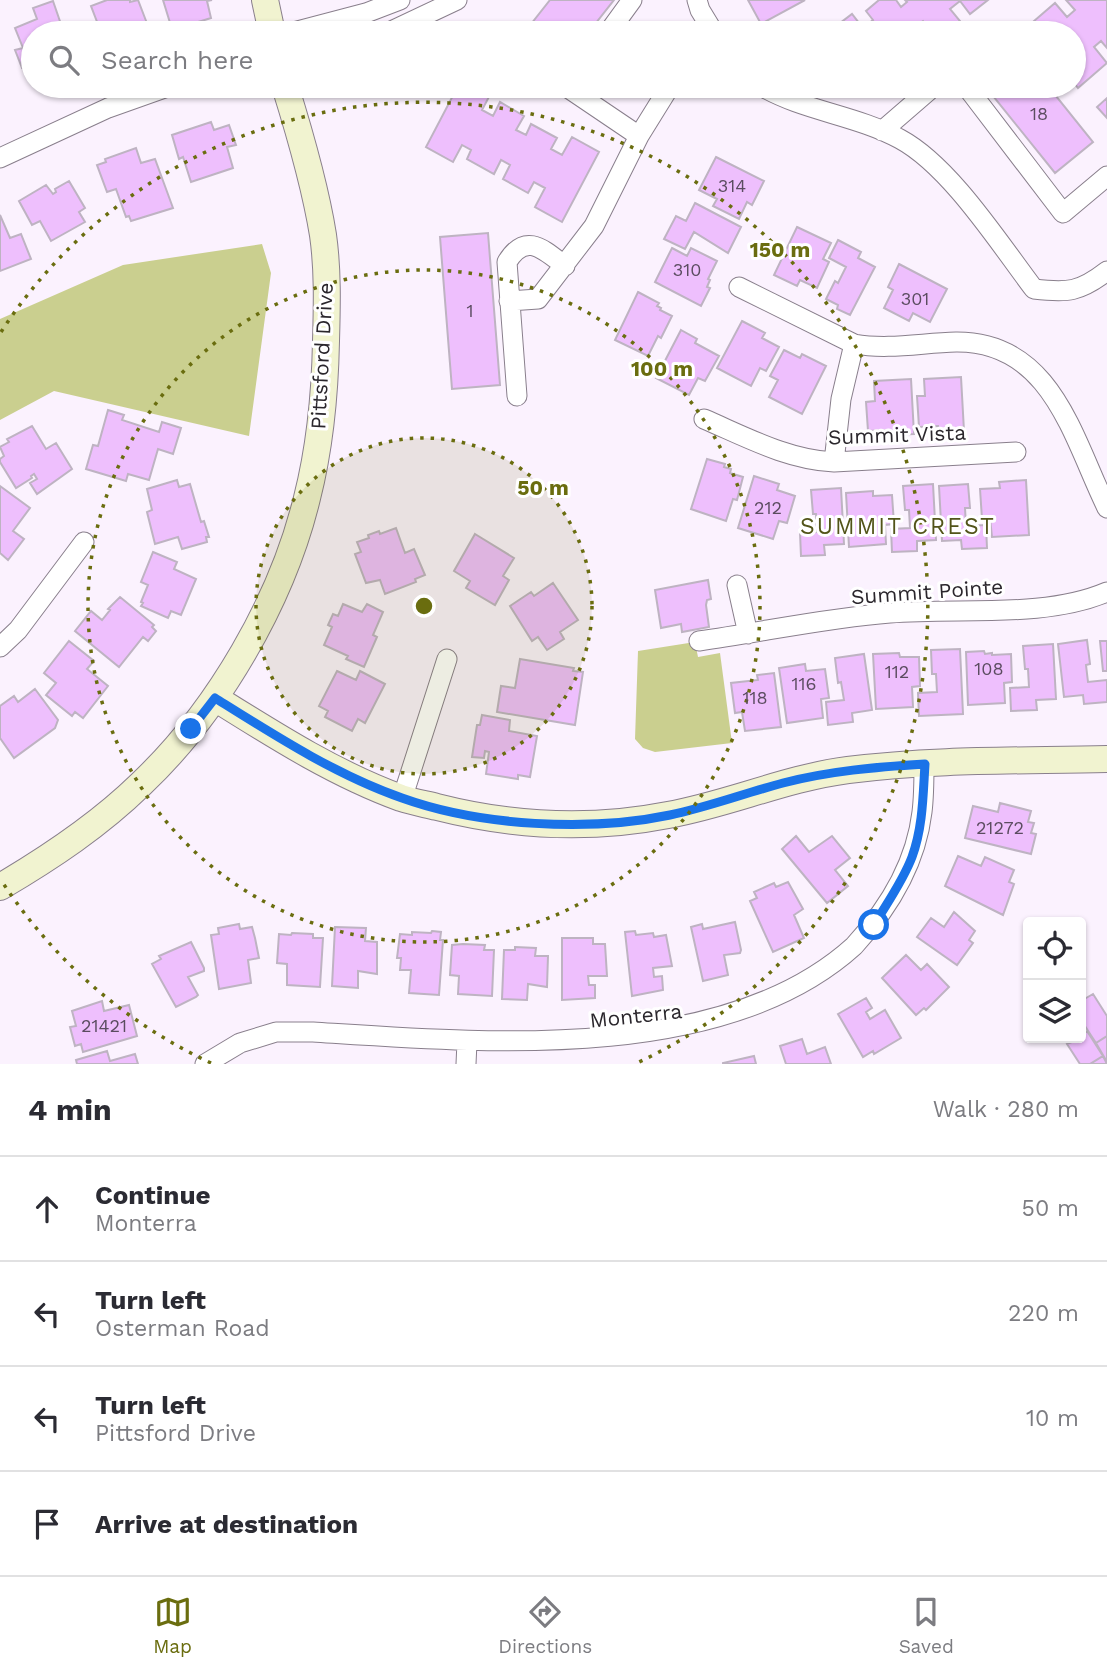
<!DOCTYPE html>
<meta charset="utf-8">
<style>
:root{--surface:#fff;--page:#f2f2f3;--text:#2b2b33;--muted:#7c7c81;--line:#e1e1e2;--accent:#6a6d0f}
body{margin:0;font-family:"Work Sans",sans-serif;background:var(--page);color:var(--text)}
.controls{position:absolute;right:21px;bottom:21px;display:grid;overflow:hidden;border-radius:7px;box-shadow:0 2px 5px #0004}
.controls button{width:63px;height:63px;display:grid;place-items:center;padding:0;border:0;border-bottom:2px solid var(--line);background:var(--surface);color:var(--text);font:35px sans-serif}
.stop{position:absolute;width:21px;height:21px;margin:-16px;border:5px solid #1a73e8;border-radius:50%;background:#fff}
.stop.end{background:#1a73e8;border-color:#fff;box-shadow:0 2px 7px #0008}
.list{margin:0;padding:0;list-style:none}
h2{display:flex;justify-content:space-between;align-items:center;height:91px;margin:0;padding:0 28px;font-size:30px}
h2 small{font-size:23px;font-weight:400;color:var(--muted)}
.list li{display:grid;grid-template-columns:46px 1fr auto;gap:21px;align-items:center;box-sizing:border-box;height:105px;padding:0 28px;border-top:2px solid var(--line)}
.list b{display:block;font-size:26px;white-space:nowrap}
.list p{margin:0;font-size:23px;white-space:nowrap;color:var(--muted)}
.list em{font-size:23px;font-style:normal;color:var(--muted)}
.icon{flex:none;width:38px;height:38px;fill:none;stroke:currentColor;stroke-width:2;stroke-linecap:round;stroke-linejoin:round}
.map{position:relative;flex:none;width:1107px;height:1064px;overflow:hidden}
.search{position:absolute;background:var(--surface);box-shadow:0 2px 5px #0004;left:21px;right:21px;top:21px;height:77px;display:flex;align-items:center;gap:18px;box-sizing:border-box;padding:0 24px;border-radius:38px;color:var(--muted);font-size:26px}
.sheet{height:511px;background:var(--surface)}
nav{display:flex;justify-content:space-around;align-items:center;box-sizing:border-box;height:98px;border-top:2px solid var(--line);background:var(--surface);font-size:19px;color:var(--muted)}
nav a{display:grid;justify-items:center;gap:4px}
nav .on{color:var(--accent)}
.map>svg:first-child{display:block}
.green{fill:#cacf8f}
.building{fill:#eebffd;stroke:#beb3c2;stroke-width:2}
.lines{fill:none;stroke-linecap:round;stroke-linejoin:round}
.street-casing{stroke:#897f8c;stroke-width:21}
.secondary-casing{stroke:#897f8c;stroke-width:28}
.street{stroke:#fff;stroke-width:19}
.secondary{stroke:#f1f3d0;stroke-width:26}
.route{stroke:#1a73e8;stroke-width:9}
.ring{fill:none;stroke:#6a6d0f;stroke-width:3.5;stroke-dasharray:3.5 7}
.labels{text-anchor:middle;stroke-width:6;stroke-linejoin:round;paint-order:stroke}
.number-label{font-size:18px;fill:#5b4c60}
.street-label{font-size:21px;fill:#2a262c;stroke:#fff}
.neighbourhood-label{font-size:23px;letter-spacing:2px;fill:#525419;stroke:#fff}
.centre{fill:#6a6d0f;stroke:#fff;stroke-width:3.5}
.ring-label{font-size:21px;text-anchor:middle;font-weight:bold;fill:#6a6d0f;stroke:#fff;stroke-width:6;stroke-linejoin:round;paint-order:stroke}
</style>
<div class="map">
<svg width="1107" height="1064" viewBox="0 0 1107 1064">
<rect width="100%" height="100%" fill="#fbf2fe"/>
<path class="green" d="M262,244L271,273L249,436L54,391L0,420V319L123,265Z
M695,642L698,657L720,653L732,743L655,752L643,748L635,739L638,651Z"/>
<path class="building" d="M107,0H130V2L138,0L148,26L145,28L146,31L139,33H93L92,30L99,27L91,6Z
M163,0H212L207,1L211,18L182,27L181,23L171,26Z
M550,0H614L588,33H524Z
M748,0H805L761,24Z
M879,0H896L901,7L907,2L905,0H988L970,14L960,1L950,9L960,21L944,33H933L923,21L915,27L920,33H827L852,14L863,28L873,20L866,11Z
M1066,0H1107V48L1101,41L1094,47L1107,63L1078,88L1074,83V33H1032L1027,27L1055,3L1067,17L1075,10Z
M53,1L64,33H33V64L22,68L15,50L23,48L15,28L37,19L33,8Z
M458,86H478L491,93L482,110L493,116L500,102L524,116L516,130L526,135L531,124L557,138L551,149L562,155L572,137L599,152L562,222L535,207L545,188L534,182L528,193L503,179L510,165L501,160L494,174L467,159L471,150L462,145L453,162L426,147Z
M866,86H885L873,95Z
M985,86H1048L1093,142L1055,173Z
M1107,98V118L1097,107Z
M211,122L214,130L229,125L236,145L227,147L233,168L191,182L183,157L179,159L172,135Z
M136,148L141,163L155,159L173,208L131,221L129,216L126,217L116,189L107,192L97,165L106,162L105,159Z
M716,157L764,181L752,205L747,202L739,219L713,206L717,199L699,190Z
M69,181L85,208L79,212L85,222L51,241L40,221L32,225L19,201L46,185L53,194L56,192L55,189Z
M695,203L741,227L728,253L694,232L685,249L664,239L676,216L686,221Z
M0,215L10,238L21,234L31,259L0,271Z
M797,227L831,243L823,259L829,262L817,288L800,280L797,286L774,275Z
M488,233L500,385L452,389L440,237Z
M838,240L861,252L858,258L875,267L850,315L837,309L838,305L826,299L835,281L838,283L846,267L829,258Z
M672,248L687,256L691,248L717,261L708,279L710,280L707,287L710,288L701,306L655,282Z
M899,264L947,289L930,322L913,313L909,321L884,308L893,290L888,287Z
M638,292L659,303L657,306L661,308L660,310L672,316L661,338L658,336L648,356L615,340Z
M742,321L765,333L762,338L779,347L766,371L760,368L751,386L717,368Z
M681,330L697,339L695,343L719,356L705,381L698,378L689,395L656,378Z
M784,350L800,358L802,354L826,366L802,414L769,397L778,380L770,376Z
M961,377L964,431L939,433L938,426L919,427L917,396H925L924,379Z
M911,379L914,434L888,435V430L868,431L866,402L875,401L874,381Z
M108,410L124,415L122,420L159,432L162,422L181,428L173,454L158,449L149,480L128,474L126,481L86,469L93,445L98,446Z
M32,426L46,449L56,443L72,469L37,494L30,483L37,479L34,474L31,476L32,478L16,488L0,462V459L4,456L0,447L9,442L7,439Z
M707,459L725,464L724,467L731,469L730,473L743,477L737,500L733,499L726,521L691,509Z
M754,476L779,484L777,490L795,496L787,523L779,521L773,539L738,528Z
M177,480L179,487L190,484L201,522L204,521L209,537H206L207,542L182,549L178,537L155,544L147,512L152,510L147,489Z
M1026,480L1029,535L992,537L990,518L982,519L980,489L1000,488L999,482Z
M933,484L936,540L917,541V551L892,552L891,529L910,528L909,510H905L903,486Z
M968,484L970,508H965L966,526L986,525L987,548L962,549L961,540L942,541L939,486Z
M0,486L30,508L13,531L24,539L8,560L0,553Z
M841,488L844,544L824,545L825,555L801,556L800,533L817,532L816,514H813L811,490Z
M873,491V496L892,495L894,524L885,525L886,544L849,547L846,493Z
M396,528L405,553L414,549L425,575L415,579L416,582L385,594L380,580L366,583L355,554L361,552L357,542L369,538L368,535L379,531L380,534Z
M475,534L514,558L503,576L509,580L495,605L466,588L470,581L454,571Z
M153,552L177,562L174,569L196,579L181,615L171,611L168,618L141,606L143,603L141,602L148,585L141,582Z
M708,580L711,599L707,600L706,605L709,627L682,632L681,624L661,628L655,590Z
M553,583L578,620L560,632L564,639L547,650L538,637L532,641L510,606L531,592L534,596Z
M120,597L154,625L152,627L156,631L148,641L143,637L119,667L75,631L91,611L102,620L110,610L108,609Z
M343,604L362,612L367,604L383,612L373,635L377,637L364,667L346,659L348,656L324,645L332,627L328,625L333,614L338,616Z
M1087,640L1090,664L1086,665L1088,682L1107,680V702L1084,704L1083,695L1064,697L1058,644Z
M69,641L94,661L87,669L108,686L83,718L75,712L72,716L46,695L56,683L44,673Z
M1100,641H1107V671H1103Z
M1053,644L1056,699L1036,700L1037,710L1011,711L1010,688L1029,687L1028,669H1025L1023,646Z
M960,649L963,714L919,716L918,693L937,692L936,674H932L931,650Z
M984,651L985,654L992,653V655L1011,654L1012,682L1004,683L1005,703L968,705L966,652Z
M899,653L900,657H919L920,686L912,687L913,707L876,709L873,654Z
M864,654L872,710L852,713L853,722L828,725L826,702L844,700L841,682L838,683L835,658Z
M520,659L574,668L573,671L583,672L575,725L497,712L501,686L515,688Z
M805,664L806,671L825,669L829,698L821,699L823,718L787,723L779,668Z
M337,671L356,680L360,671L385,684L365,723L358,719L352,731L325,717L328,711L319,706Z
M774,673L781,727L745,731L742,712L735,713L731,683L758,680L757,675Z
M35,689L58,720L55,728L14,758L0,738V706L14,696L18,702Z
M482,715L510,720L509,731L537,736L530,777L518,775V779L486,774L489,752L485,751L484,758L472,757L477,725H480Z
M1000,803L1031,811L1028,822L1034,823L1031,833L1036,834L1031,854L965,838L973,806L998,812Z
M796,836L809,852L832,836L850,858L835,870L848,886L827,903L782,849Z
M958,856L981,866L985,857L1014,870L1009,882L1014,884L1003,915L945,886Z
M788,882L803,909L794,915L804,938L773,952L750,901L757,898L754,892L774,883L776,887Z
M954,912L975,931L969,940L973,943L957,965L917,937L931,918L944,927Z
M735,922L741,950L740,953L724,955L728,975L703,981L691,927L702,924L703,929Z
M239,924L240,929L252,927L255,938L259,958L248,960L251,983L219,989L211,935L219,934L218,928Z
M335,927L366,928L365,941L377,942V974L358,971V988L332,986Z
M432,931L441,932L440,940H443L439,995L409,993L411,970H400L401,958H397L400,934L412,935V932L431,933Z
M635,931L636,935L653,933L654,937L666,935L672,966L653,968L654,977L662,976L663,990L632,996L625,932Z
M292,933L313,934V938H323L320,987L287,985V964L277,963L279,934L291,935Z
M562,938H593V944H605L607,976H588L589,985H595V998L562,1000Z
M191,942L204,968V971L188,977L198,995L196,997L176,1007L152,964L161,959L159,956Z
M463,944L485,945L484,950H494L492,996L458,994L459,976L450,975L452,945Z
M515,947L536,948L535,956H548L547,987L528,984L527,1000L502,999L504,950H515Z
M906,955L921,970L927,964L949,987L926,1010L924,1008L916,1015L882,978Z
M1093,994L1107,1016V1036L1096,1043L1081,1020V1001Z
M866,998L872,1008L866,1012L870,1019L885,1010L901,1038L874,1054L873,1051L863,1057L838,1014Z
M102,1001L104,1011L129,1005L137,1036L83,1052L81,1044L75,1046L70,1027L76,1026L72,1011Z
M1087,1031L1103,1056L1090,1064H1080L1067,1044L1081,1038V1035Z
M1107,1036V1062L1096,1043Z
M802,1039L807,1054L825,1047L831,1064H786L780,1046Z
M107,1051L110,1061L135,1054L138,1064H77L76,1060Z
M754,1056L756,1064H723V1063Z
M1103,1056L1107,1064H1090Z"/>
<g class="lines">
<g class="street-casing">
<path id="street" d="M697,0L700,10L714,33
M290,33L366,13L400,0
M387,33L457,0
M608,33L632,0
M569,86L568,88L639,136
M761,86C803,111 856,115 900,139C950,166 999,243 1034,289C1068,293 1080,292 1107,271
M966,86L1063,213L1107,176
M882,131L934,86
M0,158L108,108L170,86
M739,287L854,344C888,350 921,343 956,342C1052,341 1073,439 1107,508
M509,301L538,299L594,226L639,136L670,86
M517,396L507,262C526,231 544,250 565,266
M704,419C746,437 788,460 834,462L1016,452
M834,462L841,399L854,344
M737,585L748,634
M699,641C763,632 826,618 890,613C959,607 1044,619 1107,592
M0,647L18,630L84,542
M402,799L447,659
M205,1064L240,1043L276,1032H313C483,1043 724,1064 854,946C888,909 916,863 922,812C924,796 924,780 924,764
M466,1064L467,1042"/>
</g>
<g class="secondary-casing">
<path id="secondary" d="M265,0L272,33
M215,698C274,735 335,774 401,798C413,802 425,804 437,807C512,826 592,830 668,815C729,804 786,778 848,770C933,759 1021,761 1107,759
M0,887C51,857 99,825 141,784C218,711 282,601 307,498C320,447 325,394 326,341C327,306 328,270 323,235C315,185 300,134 285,86"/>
</g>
<use href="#street" class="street"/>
<use href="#secondary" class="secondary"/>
</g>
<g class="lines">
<path class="route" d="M191,729L215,698C274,735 336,775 402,798C480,826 589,832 670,815C708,807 745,793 783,783C829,771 876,767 925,764C923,795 923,827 912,857C903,881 887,903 874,925"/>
</g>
<circle cx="424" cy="606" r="168" fill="#6a6d0f" fill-opacity=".12"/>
<g class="ring">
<circle cx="424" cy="606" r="168"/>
<circle cx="424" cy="606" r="336"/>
<path d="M211 1063A504 504 0 0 1 1 880M1 332A504 504 0 1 1 637 1063"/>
</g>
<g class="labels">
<g class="number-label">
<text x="1039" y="120">18</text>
<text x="732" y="192">314</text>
<text x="687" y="276">310</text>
<text x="915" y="305">301</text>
<text x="470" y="317">1</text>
<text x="768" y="514">212</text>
<text x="989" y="675">108</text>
<text x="897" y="678">112</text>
<text x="804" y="690">116</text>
<text x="755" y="704">118</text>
<text x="1000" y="834">21272</text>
<text x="104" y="1032">21421</text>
</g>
<g class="street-label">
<text transform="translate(322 356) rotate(-87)" y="7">Pittsford Drive</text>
<text transform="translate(897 435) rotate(-2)" y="7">Summit Vista</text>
<text transform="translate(927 592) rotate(-4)" y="7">Summit Pointe</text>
<text transform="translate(636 1016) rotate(-6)" y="7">Monterra</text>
</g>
<g class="neighbourhood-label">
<text x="898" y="534">SUMMIT CREST</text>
</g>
</g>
<circle cx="424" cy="606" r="10" class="centre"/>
<g class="ring-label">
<text x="780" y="257">150 m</text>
<text x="662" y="376">100 m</text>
<text x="543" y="495">50 m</text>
</g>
</svg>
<div class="controls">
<button><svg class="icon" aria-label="locate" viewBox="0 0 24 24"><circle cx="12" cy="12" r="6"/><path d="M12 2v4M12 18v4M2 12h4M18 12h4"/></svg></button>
<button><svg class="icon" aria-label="layers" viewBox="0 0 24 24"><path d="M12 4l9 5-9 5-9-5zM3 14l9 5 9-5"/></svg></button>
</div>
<div class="stop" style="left:874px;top:925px"></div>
<div class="stop end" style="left:191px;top:729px"></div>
<div class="search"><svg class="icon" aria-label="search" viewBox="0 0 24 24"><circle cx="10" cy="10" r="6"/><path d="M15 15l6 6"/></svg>Search here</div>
</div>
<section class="sheet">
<h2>4 min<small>Walk · 280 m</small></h2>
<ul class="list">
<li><svg class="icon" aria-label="ahead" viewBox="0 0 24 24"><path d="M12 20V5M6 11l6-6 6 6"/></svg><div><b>Continue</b><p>Monterra</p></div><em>50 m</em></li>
<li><svg class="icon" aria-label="left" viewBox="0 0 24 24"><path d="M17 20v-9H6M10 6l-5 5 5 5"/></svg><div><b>Turn left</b><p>Osterman Road</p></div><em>220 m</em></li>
<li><svg class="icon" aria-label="left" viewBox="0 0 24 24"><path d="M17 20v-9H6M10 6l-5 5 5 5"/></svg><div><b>Turn left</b><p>Pittsford Drive</p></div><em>10 m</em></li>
<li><svg class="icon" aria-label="arrive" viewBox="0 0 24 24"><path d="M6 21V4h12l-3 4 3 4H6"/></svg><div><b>Arrive at destination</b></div></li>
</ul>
</section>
<nav>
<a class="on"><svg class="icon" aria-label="map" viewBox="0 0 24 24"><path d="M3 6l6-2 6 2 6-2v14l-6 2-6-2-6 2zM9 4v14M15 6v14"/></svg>Map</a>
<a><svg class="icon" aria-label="directions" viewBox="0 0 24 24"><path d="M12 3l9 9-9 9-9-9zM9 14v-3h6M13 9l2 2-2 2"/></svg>Directions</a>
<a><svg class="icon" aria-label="saved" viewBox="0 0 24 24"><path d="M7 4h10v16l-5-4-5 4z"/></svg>Saved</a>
</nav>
